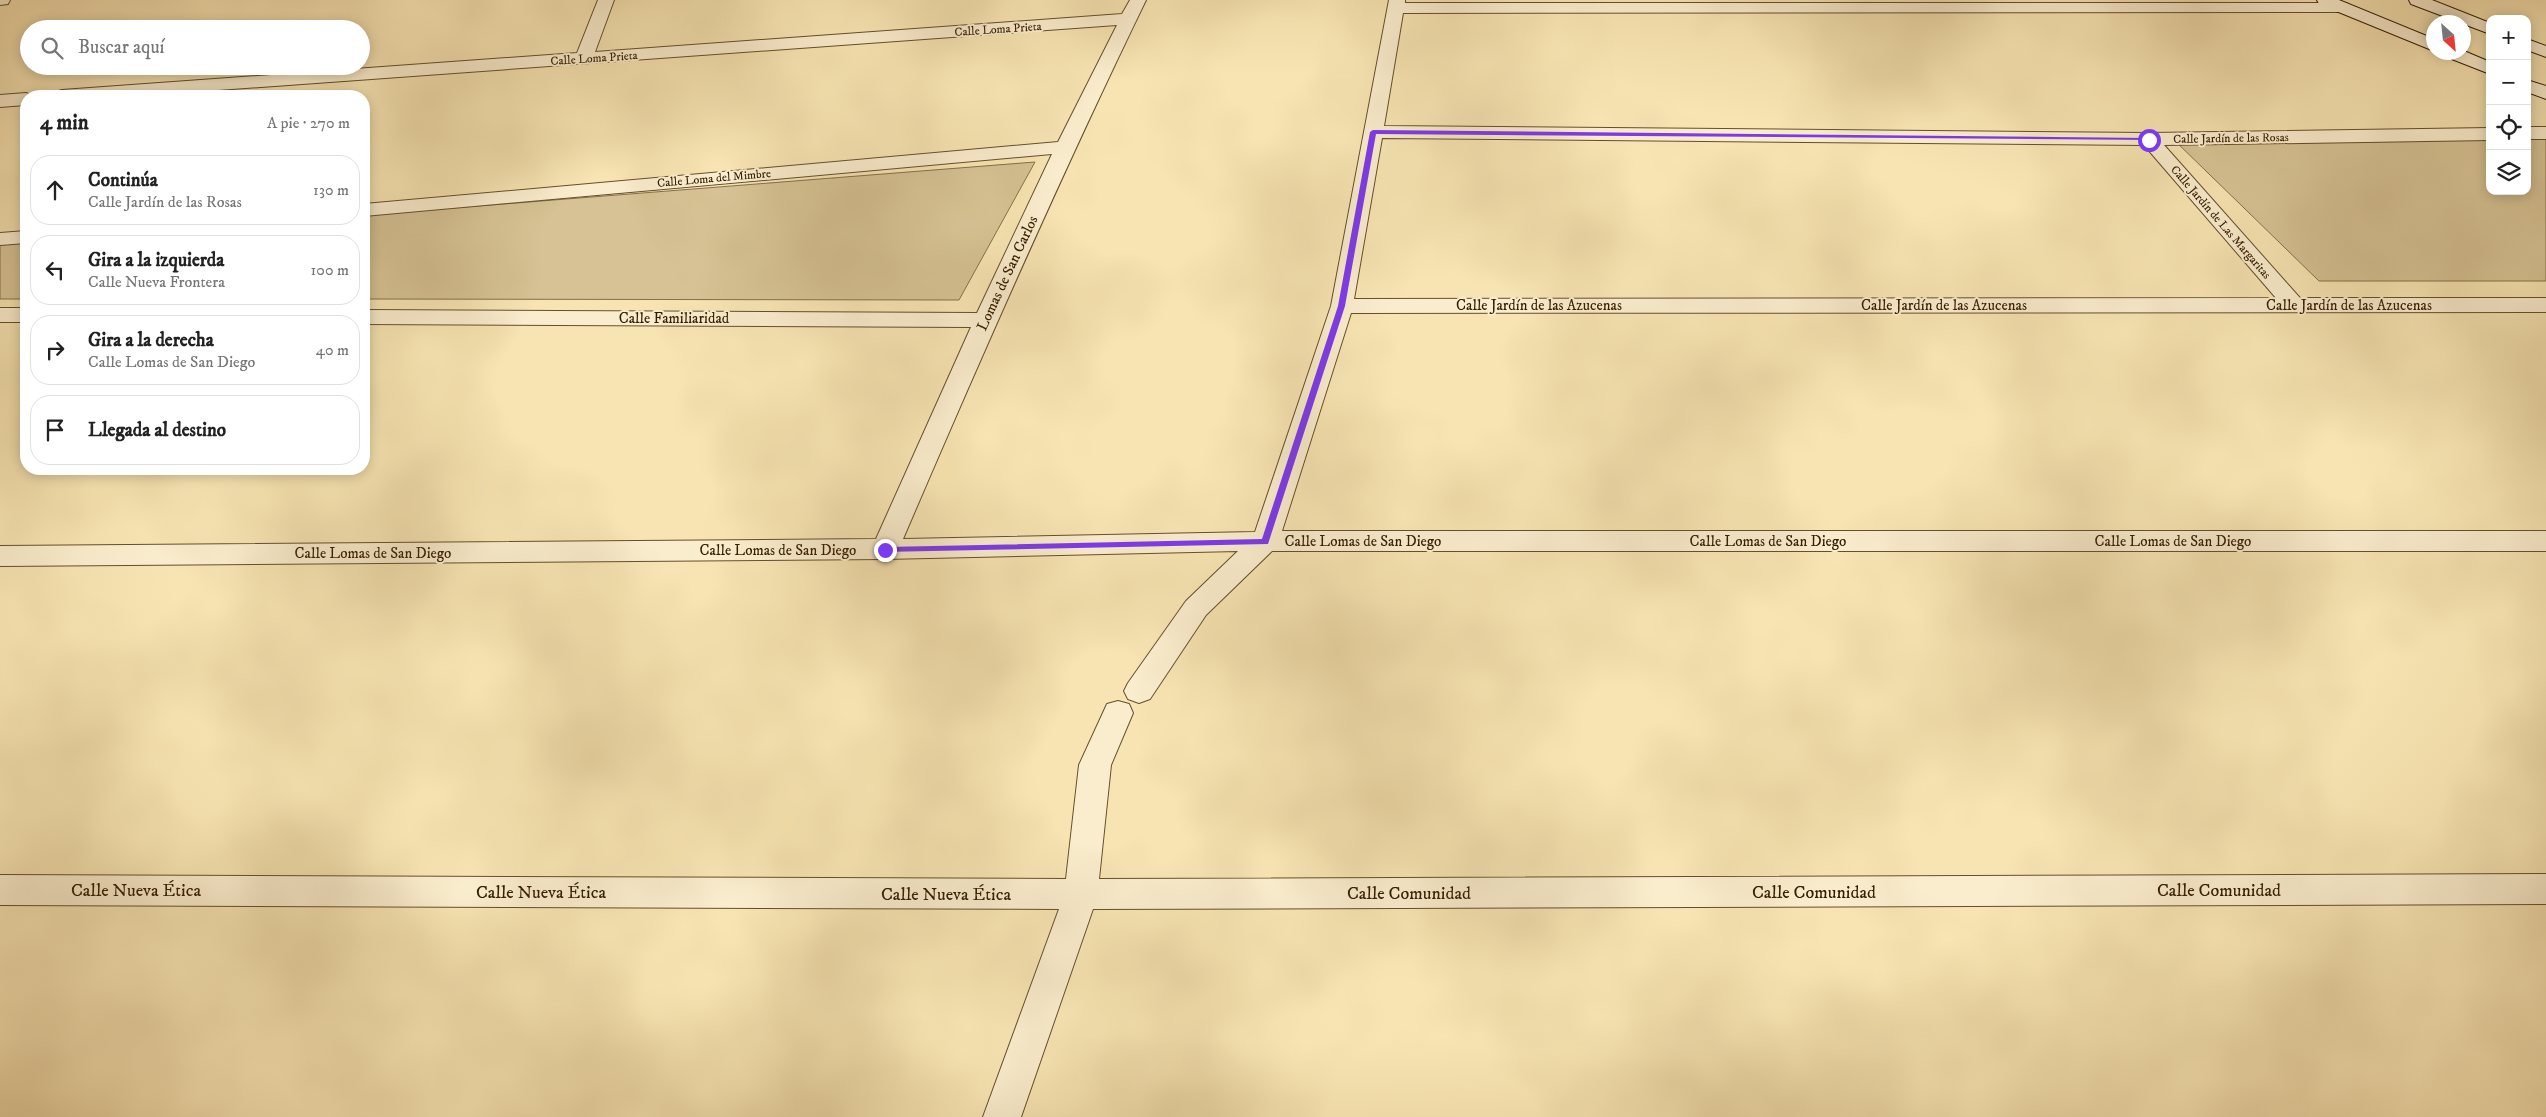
<!DOCTYPE html>
<html lang="es">
<meta charset="utf-8">
<style>
:root{--surface:#fff;--page:#f2f2f2;--text:#222;--muted:#767676;--line:#e0e0e0}
body{margin:0;font-family:"IM FELL DW Pica",serif;background:var(--page);color:var(--text)}
.controls{position:absolute;right:15px;top:15px;display:grid;overflow:hidden;border-radius:10px;box-shadow:0 2px 12px #0003}
.controls button{width:45px;height:45px;display:grid;place-items:center;padding:0;border:0;border-bottom:1px solid var(--line);background:var(--surface);color:var(--text);font:25px sans-serif}
.compass{position:absolute;left:2426px;top:15px;width:45px;height:45px;border-radius:50%;background:var(--surface);box-shadow:0 2px 12px #0003;rotate:153deg}
.stop{position:absolute;width:15px;height:15px;margin:-11px;border:4px solid #7c3aed;border-radius:50%;background:#fff}
.stop.end{background:#7c3aed;border-color:#fff;box-shadow:0 1px 5px #0008}
.list{margin:0;padding:0;list-style:none}
h2{display:flex;justify-content:space-between;align-items:center;height:65px;margin:0;padding:0 20px;font-size:21px}
h2 small{font-size:16px;font-weight:400;color:var(--muted)}
.list li{display:grid;grid-template-columns:32px 1fr auto;gap:15px;align-items:center;box-sizing:border-box;height:70px;margin:0 10px 10px;padding:0 10px;border:1px solid var(--line);border-radius:20px}
.list b{display:block;font-size:19px;white-space:nowrap}
.list p{margin:0;font-size:16px;white-space:nowrap;color:var(--muted)}
.list em{font-size:16px;font-style:normal;color:var(--muted)}
.icon{flex:none;width:28px;height:28px;fill:none;stroke:currentColor;stroke-width:2;stroke-linecap:round;stroke-linejoin:round}
.map{position:relative;flex:none;width:2546px;height:1117px;overflow:hidden}
.search{position:absolute;background:var(--surface);box-shadow:0 2px 12px #0003;left:20px;top:20px;width:350px;height:55px;display:flex;align-items:center;gap:12px;box-sizing:border-box;padding:0 18px;border-radius:28px;color:var(--muted);font-size:19px}
.panel{position:absolute;background:var(--surface);box-shadow:0 2px 12px #0003;left:20px;top:90px;width:350px;height:385px;border-radius:20px}
.map>svg:first-child{display:block}
.green{fill:#d6c294;stroke:#84704a}
.lines{fill:none;stroke-linecap:round;stroke-linejoin:round}
.street-casing{stroke:#644f2c;stroke-width:2}
.secondary-casing{stroke:#331d00;stroke-width:2}
.street{fill:#faedcd;fill-rule:evenodd}
.secondary{fill:#faedcd;fill-rule:evenodd}
.route{fill:#7c3aed}
.labels{text-anchor:middle;stroke-width:4;stroke-linejoin:round;paint-order:stroke}
.far-street-label{font-size:12px;fill:#331d00;stroke:#faedcd}
.street-label{font-size:15px;fill:#331d00;stroke:#faedcd}
.near-street-label{font-size:18px;fill:#331d00;stroke:#faedcd}
</style>
<div class="map">
<svg width="2546" height="1117" viewBox="0 0 2546 1117">
<rect width="100%" height="100%" fill="#f7e4b2"/>
<filter id="stains"><feTurbulence type="fractalNoise" baseFrequency=".004" numOctaves="4"/><feColorMatrix values="0 0 0 0 .2 0 0 0 0 .09 0 0 0 0 .02 0 0 0 .5 -.17"/></filter>
<radialGradient id="worn" r=".72"><stop offset=".6" stop-color="#630" stop-opacity="0"/><stop offset="1" stop-color="#630" stop-opacity=".3"/></radialGradient>
<path class="green" d="M2527,133H2546V281H2319L2171,137L2490,134V191H2527Z
M1035,162L959,300L364,299V215Z
M26,242V299H0V244Z"/>
<g class="lines">
<g class="street-casing">
<path id="street" d="M0,0H10L8,4L0,5Z
M598,0H614L595,52L1122,14L1130,0H1146C1060,177 981,357 903,539L1255,532L1331,306L1389,0H1405V3H2347L2349,7L2347,11L2341,12L1403,13L1384,126L2149,133L2490,128V140L2164,145L2300,298H2546V312L1351,313L1282,531H2546V551H1272L1206,615L1150,699L1139,703L1128,699L1124,691L1128,683L1186,601L1238,551L885,559L0,566V546L876,539L971,327L364,324V310L977,313L1052,154L364,216V204L1058,142L1117,25L135,96H53L55,92L62,90L577,53ZM1382,138L2144,145L2276,298L1354,299Z
M26,93L33,96H26V105L0,107V95Z
M2527,127H2546V139H2527Z
M26,231V243L0,245V233Z
M0,308H26V322H0Z
M1118,701L1129,704L1133,713L1111,765L1099,879L2546,874V904L1093,909L1021,1117H983L1059,909L0,905V875L1066,879L1079,765L1107,704Z"/>
</g>
<g class="secondary-casing">
<path id="secondary" d="M2317,0H2339L2434,39V51L2319,4Z
M2409,0H2432L2490,23V34L2411,4Z
M2527,39L2546,46V57L2527,50Z
M2464,51L2490,62V74L2444,56L2441,52Z
M2527,80L2546,86V99L2527,92Z"/>
</g>
<use href="#street" class="street"/>
<use href="#secondary" class="secondary"/>
</g>
<path class="route" d="M1373,130L2149,138L2152,140L1376,134L1345,306L1268,544L882,552L881,550L885,547L1262,539L1338,306L1370,132Z"/>
<g class="labels">
<g class="far-street-label">
<text transform="translate(998 29) rotate(-4)" y="4">Calle Loma Prieta</text>
<text transform="translate(594 58) rotate(-4)" y="4">Calle Loma Prieta</text>
<text transform="translate(2231 138) rotate(-1)" y="4">Calle Jardín de las Rosas</text>
<text transform="translate(714 178) rotate(-5)" y="4">Calle Loma del Mimbre</text>
<text transform="translate(2221 222) rotate(49)" y="4">Calle Jardín de Las Margaritas</text>
</g>
<g class="street-label">
<text transform="translate(1007 273) rotate(-65)" y="5">Lomas de San Carlos</text>
<text x="1539" y="310">Calle Jardín de las Azucenas</text>
<text x="1944" y="310">Calle Jardín de las Azucenas</text>
<text x="2349" y="310">Calle Jardín de las Azucenas</text>
<text x="674" y="323">Calle Familiaridad</text>
<text x="1363" y="546">Calle Lomas de San Diego</text>
<text x="1768" y="546">Calle Lomas de San Diego</text>
<text x="2173" y="546">Calle Lomas de San Diego</text>
<text x="778" y="555">Calle Lomas de San Diego</text>
<text x="373" y="558">Calle Lomas de San Diego</text>
</g>
<g class="near-street-label">
<text x="136" y="896">Calle Nueva Ética</text>
<text x="2219" y="896">Calle Comunidad</text>
<text x="541" y="898">Calle Nueva Ética</text>
<text x="1814" y="898">Calle Comunidad</text>
<text x="1409" y="899">Calle Comunidad</text>
<text x="946" y="900">Calle Nueva Ética</text>
</g>
</g>
<rect width="100%" height="100%" filter="url(#stains)"/>
<rect width="100%" height="100%" fill="url(#worn)"/>
</svg>
<div class="controls">
<button>+</button>
<button>−</button>
<button><svg class="icon" aria-label="locate" viewBox="0 0 24 24"><circle cx="12" cy="12" r="6"/><path d="M12 2v4M12 18v4M2 12h4M18 12h4"/></svg></button>
<button><svg class="icon" aria-label="layers" viewBox="0 0 24 24"><path d="M12 4l9 5-9 5-9-5zM3 14l9 5 9-5"/></svg></button>
</div>
<svg class="compass" viewBox="-18 -18 36 36"><path d="M0-13l5 13h-10z" fill="#e53935"/><path d="M0 13l5-13h-10z" fill="#767676"/></svg>
<div class="stop" style="left:2149px;top:140px"></div>
<div class="stop end" style="left:885px;top:550px"></div>
<div class="search"><svg class="icon" aria-label="search" viewBox="0 0 24 24"><circle cx="10" cy="10" r="6"/><path d="M15 15l6 6"/></svg>Buscar aquí</div>
<section class="panel">
<h2>4 min<small>A pie · 270 m</small></h2>
<ul class="list">
<li><svg class="icon" aria-label="ahead" viewBox="0 0 24 24"><path d="M12 20V5M6 11l6-6 6 6"/></svg><div><b>Continúa</b><p>Calle Jardín de las Rosas</p></div><em>130 m</em></li>
<li><svg class="icon" aria-label="left" viewBox="0 0 24 24"><path d="M17 20v-9H6M10 6l-5 5 5 5"/></svg><div><b>Gira a la izquierda</b><p>Calle Nueva Frontera</p></div><em>100 m</em></li>
<li><svg class="icon" aria-label="right" viewBox="0 0 24 24"><path d="M7 20v-9h11M14 6l5 5-5 5"/></svg><div><b>Gira a la derecha</b><p>Calle Lomas de San Diego</p></div><em>40 m</em></li>
<li><svg class="icon" aria-label="arrive" viewBox="0 0 24 24"><path d="M6 21V4h12l-3 4 3 4H6"/></svg><div><b>Llegada al destino</b></div></li>
</ul>
</section>
</div>
